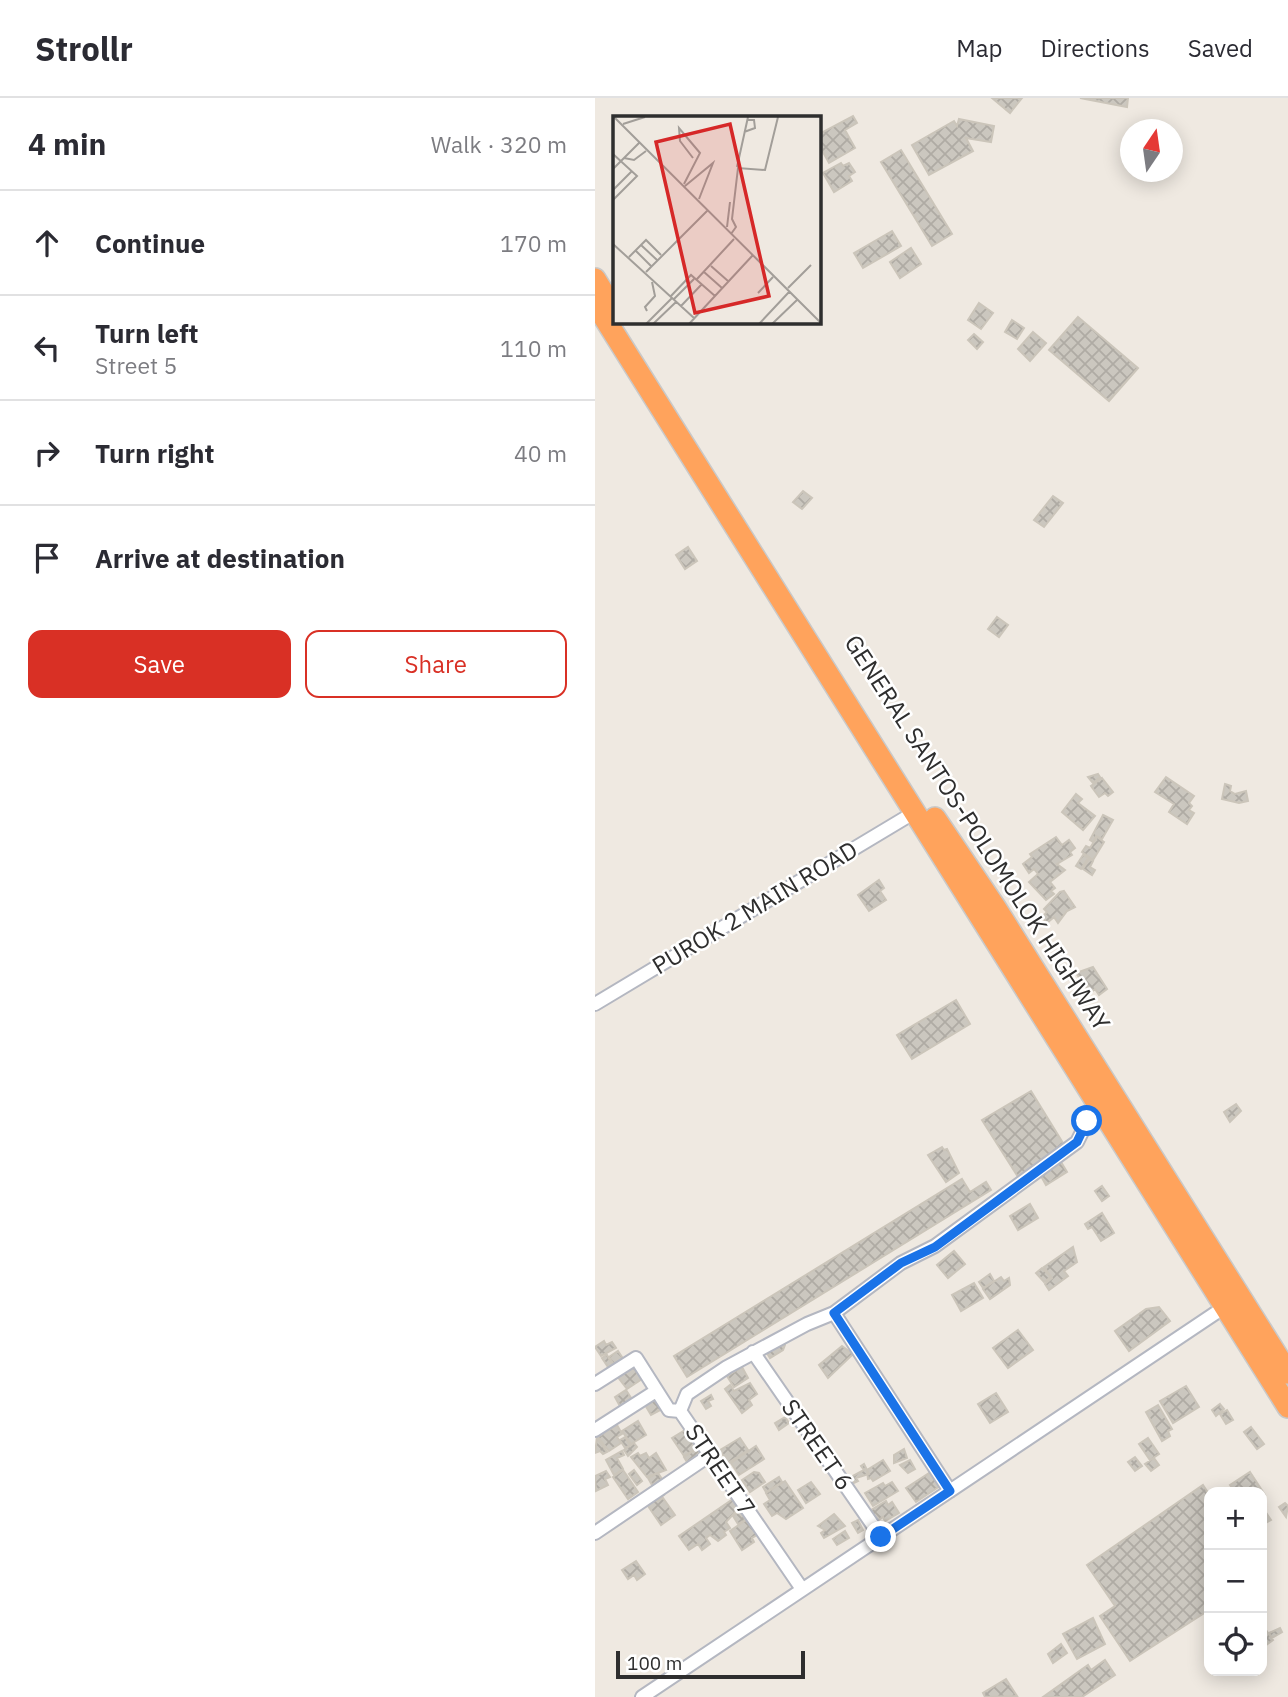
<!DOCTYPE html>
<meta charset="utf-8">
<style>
:root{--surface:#fff;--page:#f2f2f3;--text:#2b2b33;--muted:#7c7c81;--line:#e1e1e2;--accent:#d93025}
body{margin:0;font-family:"IBM Plex Sans",sans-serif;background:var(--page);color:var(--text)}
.controls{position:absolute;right:21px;bottom:21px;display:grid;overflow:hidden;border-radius:14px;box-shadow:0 4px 18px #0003}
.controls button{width:63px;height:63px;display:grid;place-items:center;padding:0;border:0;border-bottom:2px solid var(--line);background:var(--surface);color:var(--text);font:35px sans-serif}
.compass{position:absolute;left:525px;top:21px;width:63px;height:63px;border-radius:50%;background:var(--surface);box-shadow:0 4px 18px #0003;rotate:13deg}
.scale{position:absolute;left:21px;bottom:18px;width:189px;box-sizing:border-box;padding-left:7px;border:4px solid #2e2e2e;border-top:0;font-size:19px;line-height:24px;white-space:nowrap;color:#2e2e2e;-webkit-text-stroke:5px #fff;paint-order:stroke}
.stop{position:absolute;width:21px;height:21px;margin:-16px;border:5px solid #1a73e8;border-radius:50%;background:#fff}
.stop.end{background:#1a73e8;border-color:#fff;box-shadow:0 2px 7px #0008}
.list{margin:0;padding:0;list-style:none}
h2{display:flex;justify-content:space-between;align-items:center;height:91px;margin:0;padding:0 28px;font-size:30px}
h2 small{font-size:23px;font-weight:400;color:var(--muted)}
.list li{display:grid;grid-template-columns:46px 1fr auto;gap:21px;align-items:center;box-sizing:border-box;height:105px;padding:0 28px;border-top:2px solid var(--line)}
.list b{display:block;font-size:26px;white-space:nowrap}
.list p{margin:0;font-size:23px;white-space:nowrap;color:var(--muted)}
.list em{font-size:23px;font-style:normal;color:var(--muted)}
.actions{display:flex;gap:14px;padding:21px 28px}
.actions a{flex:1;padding:16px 0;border:2px solid var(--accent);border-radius:14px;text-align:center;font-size:24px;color:var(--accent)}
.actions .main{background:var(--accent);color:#fff}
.icon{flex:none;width:38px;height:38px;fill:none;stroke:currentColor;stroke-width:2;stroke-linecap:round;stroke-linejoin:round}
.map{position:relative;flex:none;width:693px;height:1599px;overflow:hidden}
header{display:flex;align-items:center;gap:42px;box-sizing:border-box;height:98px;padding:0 35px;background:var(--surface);border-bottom:2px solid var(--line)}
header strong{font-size:33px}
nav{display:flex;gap:38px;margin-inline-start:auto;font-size:24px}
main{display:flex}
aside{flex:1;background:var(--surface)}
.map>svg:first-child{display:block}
.building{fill:url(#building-cross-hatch);stroke:#cbc5ba;stroke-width:2}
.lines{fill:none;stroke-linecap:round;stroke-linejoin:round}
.street-casing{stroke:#b4b7c1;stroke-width:16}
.highway-casing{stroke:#c9c9c9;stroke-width:24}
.street{stroke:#fff;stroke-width:12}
.highway{stroke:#ffa35c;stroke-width:21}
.route{stroke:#1a73e8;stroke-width:9}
.labels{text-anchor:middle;stroke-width:5;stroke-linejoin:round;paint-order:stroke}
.street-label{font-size:24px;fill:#2e2e2e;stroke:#fff}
.inset-road{fill:none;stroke:#a29e99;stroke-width:2}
.view{fill:#d62828;fill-opacity:0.15;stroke:#d62828;stroke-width:3.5}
.inset-edge{fill:none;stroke:#2e2e2e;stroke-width:3.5}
</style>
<header>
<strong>Strollr</strong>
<nav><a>Map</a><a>Directions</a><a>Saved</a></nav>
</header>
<main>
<aside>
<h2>4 min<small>Walk · 320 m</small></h2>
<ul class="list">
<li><svg class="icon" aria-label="ahead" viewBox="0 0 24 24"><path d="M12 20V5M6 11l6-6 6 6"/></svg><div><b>Continue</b></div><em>170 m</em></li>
<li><svg class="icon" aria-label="left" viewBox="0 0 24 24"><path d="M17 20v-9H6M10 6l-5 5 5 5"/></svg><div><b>Turn left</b><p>Street 5</p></div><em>110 m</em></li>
<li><svg class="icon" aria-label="right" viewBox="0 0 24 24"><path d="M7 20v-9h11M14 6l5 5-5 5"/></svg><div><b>Turn right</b></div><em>40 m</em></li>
<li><svg class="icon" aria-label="arrive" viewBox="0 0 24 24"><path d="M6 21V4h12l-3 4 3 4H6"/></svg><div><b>Arrive at destination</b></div></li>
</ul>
<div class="actions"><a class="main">Save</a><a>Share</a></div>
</aside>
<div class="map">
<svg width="693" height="1599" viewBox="0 0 693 1599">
<defs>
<pattern id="building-cross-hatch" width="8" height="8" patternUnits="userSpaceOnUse" patternTransform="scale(1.75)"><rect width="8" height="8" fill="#cbc7bf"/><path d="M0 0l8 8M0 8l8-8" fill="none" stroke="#afaba4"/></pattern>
</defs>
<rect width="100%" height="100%" fill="#efe9e1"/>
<path class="building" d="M397,0H427L415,15Z
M485,0H533L532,9Z
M258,18L262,25L250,32L260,50L234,65L224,47V36Z
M364,21L399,28L396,44L371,40L378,53L334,77L317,47L359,23L362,28Z
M306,52L357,136L337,148L286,64Z
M246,65L248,68L254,65L260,74L254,78L257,83L239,94L228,75Z
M297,133L306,148L268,170L259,155Z
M316,150L326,166L305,180L295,164Z
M384,205L398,215L386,231L373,222Z
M483,219L543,270L514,303L454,252Z
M417,222L429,230L422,241L410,234Z
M438,234L451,245L435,263L423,251Z
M379,236L388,244L382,251L373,242Z
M208,393L217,400L207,411L198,404Z
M458,398L468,405L449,429L439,422Z
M93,449L102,463L90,471L81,457Z
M402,519L413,527L404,539L393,531Z
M503,676L505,679L498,685L493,679Z
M571,679L599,698L594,705L597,708L594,712L599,715L592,726L574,714L579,706L560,694Z
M507,680L518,694L513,698L510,695L504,699L496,688Z
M630,686L636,688L635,693L640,696L651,693L653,703L644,705L627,701Z
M481,696L487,701L483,705L500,718L488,732L467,714Z
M508,717L518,722L507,741L501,738L498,744L495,742Z
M461,739L467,747L474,742L480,750L475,754L477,757L462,766L470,772L455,784L460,790L456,793L459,796L451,802L434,784L443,776L439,771L434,775L428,766L437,759L435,756Z
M502,739L509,744L498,762L487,754L491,748L495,750Z
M488,757L493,760L486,771L481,768Z
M494,761L498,763L495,769L500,772L497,777L488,771Z
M284,782L289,790L285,793L291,802L274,813L263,797Z
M469,793L480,809L472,813L463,825L459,819L452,825L447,819L452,814L449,811L465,794Z
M498,869L512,891L504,897L500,891L495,895L481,875Z
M361,902L375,926L317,961L302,937Z
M436,993L471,1050L423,1079L387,1022Z
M641,1006L646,1013L635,1024L629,1014Z
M347,1049L349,1052L352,1051L364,1075L351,1084L333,1057Z
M463,1059L472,1074L451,1087L442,1071Z
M367,1081L375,1094L391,1084L396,1092L92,1279L79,1258Z
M507,1088L514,1098L507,1103L500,1093Z
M435,1106L443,1120L423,1132L415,1118Z
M507,1115L519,1135L506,1143L497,1129L493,1131L490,1126Z
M478,1149L482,1164L469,1173L473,1178L454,1192L450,1186L457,1180L449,1169Z
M359,1153L370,1166L353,1180L342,1167Z
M447,1170L456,1179L449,1184L441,1175Z
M395,1176L399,1183L388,1190L384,1184Z
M406,1179L409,1183L414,1180L415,1187L395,1201L388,1191Z
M379,1185L388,1200L366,1213L357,1197Z
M564,1209L575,1223L534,1253L520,1233L551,1211Z
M423,1232L438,1252L413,1270L398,1250Z
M185,1240L190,1247L188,1252L175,1260L169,1250Z
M9,1243L11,1247L17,1244L21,1250L6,1258L0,1249Z
M247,1248L258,1256L233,1280L224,1267Z
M23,1253L29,1262L20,1268L14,1259Z
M12,1257L19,1269L15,1272L7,1260Z
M37,1268L47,1281L32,1291L22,1278Z
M147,1269L153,1280L139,1289L132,1278Z
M155,1285L162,1296L154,1302L157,1307L147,1315L130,1291L135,1287L139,1293Z
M591,1288L604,1309L578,1325L565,1303Z
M31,1292L38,1303L26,1310L20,1299Z
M401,1295L413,1314L395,1325L383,1306Z
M116,1297L118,1301L113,1303L116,1308L111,1311L106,1303Z
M63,1300L69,1310L56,1317L50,1307Z
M625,1306L629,1311L621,1318L617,1312Z
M563,1307L577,1331L573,1333L575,1338L567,1343L551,1314Z
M632,1312L638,1322L631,1326L625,1316Z
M190,1319L194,1325L184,1332L180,1325Z
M43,1323L51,1337L36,1346L27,1333Z
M22,1327L27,1336L22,1339L26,1345L14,1353L3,1339Z
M656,1329L669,1346L662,1351L649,1334Z
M90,1332L102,1350L89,1358L77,1340Z
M30,1339L35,1347L30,1350L25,1342Z
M2,1340L12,1354L8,1356L5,1353L0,1355Z
M145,1340L153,1352L133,1365L125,1352Z
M553,1340L564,1356L555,1362L544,1346Z
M39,1345L42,1349L33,1358L29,1352Z
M161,1348L169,1361L144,1377L136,1365Z
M103,1350L106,1355L92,1364L89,1359Z
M309,1351L312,1360L299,1365V1357Z
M27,1353L29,1357L22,1360L28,1371L19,1377L11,1362Z
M43,1355L45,1358L51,1355L54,1360L61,1355L71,1372L52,1379L36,1359Z
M540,1359L547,1368L540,1373L533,1364Z
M559,1360L564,1367L556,1373L550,1366Z
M288,1362L295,1373L278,1383L276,1380L273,1381L272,1372Z
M315,1362L320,1371L313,1375L305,1367Z
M269,1366L274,1376L261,1380L263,1383L259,1385L256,1379L269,1372L266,1368Z
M342,1370L351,1384L321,1404L311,1390Z
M28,1372L43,1394L33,1401L18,1379Z
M39,1372L47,1383L42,1387L34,1376Z
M11,1373L15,1379L10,1381L13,1387L1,1393L0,1378Z
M159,1374L164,1375L170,1384L155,1394L147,1382Z
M655,1374L670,1397L667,1399V1394H640L635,1387Z
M63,1375L67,1381L57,1387L53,1380Z
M184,1379L187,1384L171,1394L168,1389Z
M190,1383L208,1410L191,1421L182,1415L177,1418L169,1406L175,1402L171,1395Z
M216,1384L225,1396L211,1405L203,1392Z
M297,1384L303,1393L278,1408L270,1395L288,1385L290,1388Z
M608,1387L614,1396V1512L535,1563L505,1518L520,1508L492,1467Z
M66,1394L69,1397L61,1403L68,1400L80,1417L66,1427L51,1405Z
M138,1401L143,1411L131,1424L135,1430L129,1434L131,1437L123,1443L115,1437L111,1440L115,1446L107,1452L103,1446L94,1452L84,1438Z
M291,1403L293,1407L297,1404L304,1415L290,1423L288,1419L282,1423L276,1412Z
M690,1405L693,1408L691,1419L684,1409Z
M668,1410L676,1422L667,1427V1411Z
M145,1413L151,1422L143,1426L138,1418Z
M239,1416L250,1428L229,1440L226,1435L230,1432L223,1428Z
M151,1422L162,1437L157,1440L159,1444L147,1452L135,1433Z
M263,1422L268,1432L263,1435L257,1425Z
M250,1433L254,1440L242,1447L238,1441Z
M41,1463L50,1476L42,1482L39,1477L33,1481L27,1472Z
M498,1520L510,1546L482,1561L468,1536Z
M685,1530L687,1534L677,1540L674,1535Z
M671,1532L678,1542L667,1550V1535Z
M466,1546L472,1555L458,1565L453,1556Z
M510,1562L520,1577L487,1599H448L493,1567L496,1572Z
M411,1581L422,1598L390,1599L388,1595Z"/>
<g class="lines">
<g class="street-casing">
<path id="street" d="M0,906L320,714
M239,1215L355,1393
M158,1254L286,1439
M0,1286L41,1260L74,1312L85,1313L207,1491
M85,1313L92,1296L132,1269L212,1226L239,1215L306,1165L340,1148L482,1044L502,1004
M0,1332L61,1293
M0,1435L115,1357
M47,1599L634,1206"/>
</g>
<g class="highway-casing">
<path id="highway" d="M0,181L19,212
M0,205L693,1309
M340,720L400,809L693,1275"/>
</g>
<use href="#street" class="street"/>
<use href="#highway" class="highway"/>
</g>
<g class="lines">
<path class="route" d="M286,1439L355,1393L239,1215L306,1165L340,1149L482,1044L492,1023"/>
</g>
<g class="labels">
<g class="street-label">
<text transform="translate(382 735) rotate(57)" y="8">GENERAL SANTOS-POLOMOLOK HIGHWAY</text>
<text transform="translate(160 810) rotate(-31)" y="8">PUROK 2 MAIN ROAD</text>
<text transform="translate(222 1347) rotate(55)" y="8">STREET 6</text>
<text transform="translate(125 1372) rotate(56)" y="8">STREET 7</text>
</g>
</g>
<g transform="translate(18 18)">
<rect width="208" height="208" fill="#efe9e1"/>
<path class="inset-road" d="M1,1L208,207M10,8L32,1M131,16L142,12L141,4H134M0,38L24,60L0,84M11,42L21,44L33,35M124,51L135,1M0,53L26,27M71,68L87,37L66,12L67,25L80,42M72,70L100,47L86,83M0,74L19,55M114,111L117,86M118,118L123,111L119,103L125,52L152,54L165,1M0,128L81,202M28,129L44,144M23,135L38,150M16,141L33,124L48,139M98,150L115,165M33,156L95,94M91,156L109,172M84,163L121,123M175,172L198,149M145,177L160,161M57,181L78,159L102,180M60,184L81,163M68,190L89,168M34,195L32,191L42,180L39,166M33,208L59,182M40,208L63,186M76,208L140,139M146,208L176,176M159,208L185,183"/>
<path class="view" d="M117,8L156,180L82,197L43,26Z"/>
<rect width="208" height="208" class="inset-edge"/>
</g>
</svg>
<div class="controls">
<button>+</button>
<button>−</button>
<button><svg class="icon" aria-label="locate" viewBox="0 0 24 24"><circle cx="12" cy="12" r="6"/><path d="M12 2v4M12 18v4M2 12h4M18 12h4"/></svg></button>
</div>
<svg class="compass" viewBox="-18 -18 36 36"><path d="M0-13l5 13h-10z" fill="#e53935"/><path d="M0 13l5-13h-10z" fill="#7c7c81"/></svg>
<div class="scale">100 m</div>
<div class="stop" style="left:492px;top:1023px"></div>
<div class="stop end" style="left:286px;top:1439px"></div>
</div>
</main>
